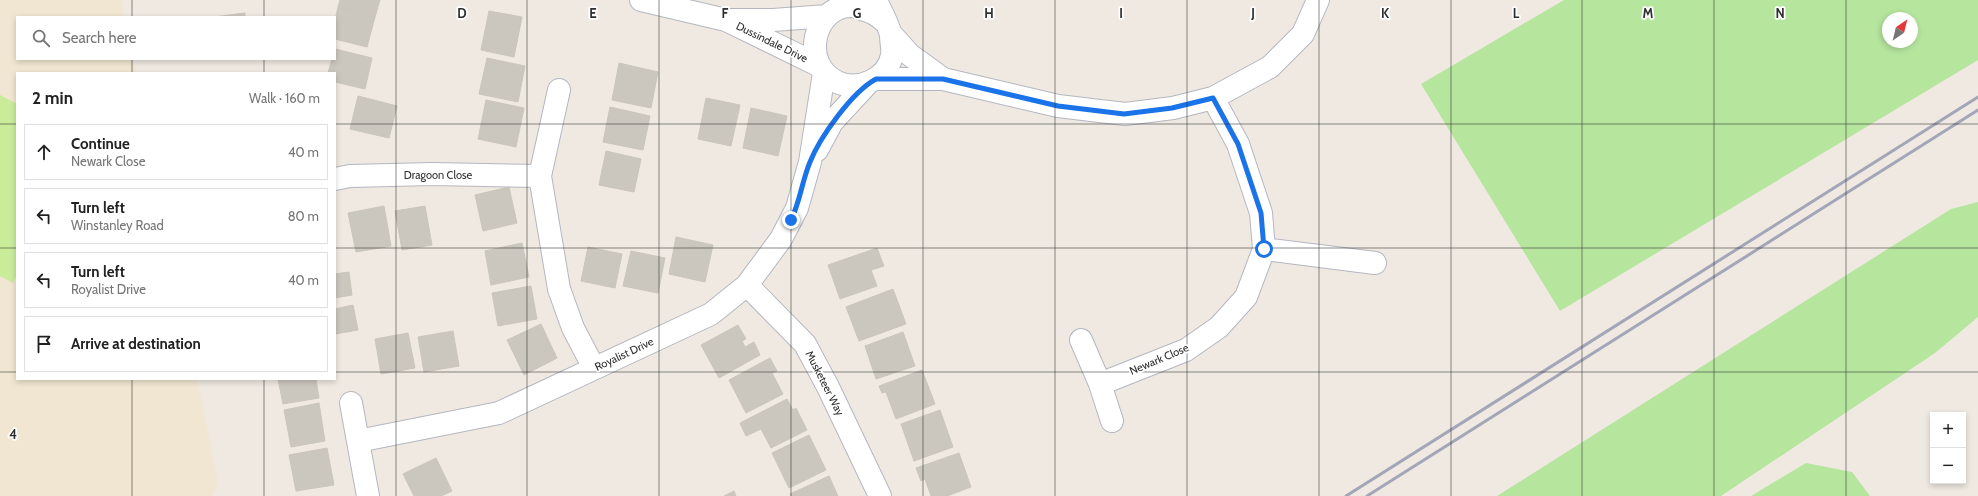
<!DOCTYPE html>
<meta charset="utf-8">
<style>
:root{--surface:#fff;--page:#f6f6f6;--text:#222;--muted:#767676;--line:#e0e0e0}
body{margin:0;font-family:Cabin,sans-serif;background:var(--page);color:var(--text)}
.controls{position:absolute;right:12px;bottom:12px;display:grid;overflow:hidden;border-radius:0px;box-shadow:0 2px 6px #0003}
.controls button{width:36px;height:36px;display:grid;place-items:center;padding:0;border:0;border-bottom:1px solid var(--line);background:var(--surface);color:var(--text);font:20px sans-serif}
.compass{position:absolute;left:1882px;top:12px;width:36px;height:36px;border-radius:50%;background:var(--surface);box-shadow:0 2px 6px #0003;rotate:35deg}
.stop{position:absolute;width:12px;height:12px;margin:-9px;border:3px solid #1a73e8;border-radius:50%;background:#fff}
.stop.end{background:#1a73e8;border-color:#fff;box-shadow:0 1px 4px #0008}
.list{margin:0;padding:0;list-style:none}
h2{display:flex;justify-content:space-between;align-items:center;height:52px;margin:0;padding:0 16px;font-size:17px}
h2 small{font-size:13px;font-weight:400;color:var(--muted)}
.list li{display:grid;grid-template-columns:26px 1fr auto;gap:12px;align-items:center;box-sizing:border-box;height:56px;margin:0 8px 8px;padding:0 8px;border:1px solid var(--line);border-radius:0px}
.list b{display:block;font-size:15px;white-space:nowrap}
.list p{margin:0;font-size:13px;white-space:nowrap;color:var(--muted)}
.list em{font-size:13px;font-style:normal;color:var(--muted)}
.icon{flex:none;width:22px;height:22px;fill:none;stroke:currentColor;stroke-width:2;stroke-linecap:round;stroke-linejoin:round}
.map{position:relative;flex:none;width:1978px;height:496px;overflow:hidden}
.search{position:absolute;background:var(--surface);box-shadow:0 2px 6px #0003;left:16px;top:16px;width:320px;height:44px;display:flex;align-items:center;gap:10px;box-sizing:border-box;padding:0 14px;border-radius:0px;color:var(--muted);font-size:15px}
.panel{position:absolute;background:var(--surface);box-shadow:0 2px 6px #0003;left:16px;top:72px;width:320px;height:308px;border-radius:0px}
.map>svg:first-child{display:block}
.education{fill:#f0e6d1}
.green{fill:#b6e59e;fill-rule:evenodd}
.pitch{fill:#c9ec9a}
.building{fill:#cbc7bf;stroke:#cbc5ba}
.lines{fill:none;stroke-linecap:round;stroke-linejoin:round}
.minor-casing{stroke:#b4b7c1;stroke-width:24}
.minor{stroke:#fff;stroke-width:22}
.rail{stroke:#a3a6b8;stroke-width:3}
.route{stroke:#1a73e8;stroke-width:5}
.grid{fill:none;stroke:#2e2e2e;stroke-width:1;stroke-opacity:0.55}
.labels{text-anchor:middle;stroke-width:3.5;stroke-linejoin:round;paint-order:stroke}
.street-label{font-size:11px;fill:#2e2e2e;stroke:#fff}
.grid-label{font-size:13px;text-anchor:middle;font-weight:bold;fill:#2e2e2e;stroke:#fff;stroke-width:3.5;stroke-linejoin:round;paint-order:stroke}
</style>
<div class="map">
<svg width="1978" height="496" viewBox="0 0 1978 496">
<rect width="100%" height="100%" fill="#efe9e1"/>
<path class="education" d="M0,0H121L124,17H17V59H133L136,73H17V379H197L218,484L212,496H0Z"/>
<path class="green" d="M1564,0H1978V60L1560,311L1421,84ZM1888,18H1912V42H1888Z
M1978,202V317L1935,353L1721,496H1497L1951,209Z
M1806,463L1852,472L1870,496H1751Z"/>
<path class="pitch" d="M0,95L17,104V275L13,283L0,276Z"/>
<path class="building" d="M340,0H380L375,17L338,7Z
M338,7L375,17L367,47L335,39V20Z
M489,11L522,17L514,57L481,50Z
M245,13V17H214Z
M335,49L372,58L365,89L335,82V73H328L332,59H335Z
M487,58L525,66L518,102L479,94Z
M619,63L658,72L651,108L612,100Z
M358,96L397,106L389,138L350,129Z
M706,98L740,105L731,146L698,139Z
M486,100L524,108L516,147L478,139Z
M610,107L650,116L643,150L603,142Z
M751,108L787,116L778,156L743,148Z
M606,151L641,159L634,192L599,185Z
M509,187L517,223L483,231L475,195Z
M384,206L391,246L356,252L348,213Z
M425,206L432,245L402,250L395,211Z
M676,237L713,245L705,282L669,274Z
M522,243L529,277L491,285L485,251Z
M588,247L622,254L615,288L581,281Z
M877,248L884,266L871,270L877,286L840,299L828,265Z
M631,251L665,258L658,293L623,286Z
M349,272L352,295L335,298V274Z
M531,286L537,319L498,326L492,293Z
M893,289L906,324L859,341L846,307Z
M353,305L358,330L335,334V309Z
M541,324L557,358L524,375L507,340Z
M738,325L746,339L742,341L745,347L754,342L760,355L719,378L701,345Z
M453,331L459,366L424,372L418,337Z
M903,332L915,366L876,379L865,346Z
M408,333L415,368L381,374L375,339Z
M770,358L777,371L772,373L783,394L746,413L729,380Z
M922,370L935,404L896,419L886,392L882,393L879,386Z
M278,379H316L319,398L283,404Z
M787,399L793,410L796,408L807,430L771,448L761,429L746,436L740,423Z
M319,403L325,441L291,447L284,410Z
M940,410L953,447L914,461L901,424Z
M809,435L826,470L789,488L772,453Z
M327,448L334,485L296,491L289,455Z
M959,453L971,487L947,496H931L925,479L921,481L916,468Z
M436,458L452,491L441,496H414L403,474Z
M829,476L838,496H791L790,494Z
M734,491L736,496H724Z"/>
<g class="lines">
<g class="minor-casing">
<path id="minor" d="M641,0L726,20L818,65
M876,0C880,10 890,27 891,36C891,42 893,49 892,55C888,79 858,92 837,82C799,64 814,4 853,6C857,7 861,9 865,10C873,13 878,15 885,22
M730,20H773L827,16
M891,34L910,55L943,79
M876,79H943L1058,106L1125,114L1173,108L1213,98L1270,67L1303,34L1318,0
M559,90L540,176L559,289L573,328L594,368
M817,150L832,122L868,83
M335,179L350,176L432,174L540,176
M1264,249L1375,263
M747,285L805,344L828,387L880,496
M1081,340L1100,384L1186,350L1219,327L1246,297L1264,249L1261,213L1238,144L1213,98
M1100,384L1112,421
M351,403L368,496
M358,441L499,413L711,314L747,285L781,239L797,208L810,162L824,73"/>
</g>
<use href="#minor" class="minor"/>
<path class="rail" d="M1346,496L1978,97
M1367,496L1978,110"/>
</g>
<g class="lines">
<path class="route" d="M791,220C800,202 802,181 810,162C820,137 852,92 876,79H943L1058,106L1124,114L1172,108L1213,98L1238,144L1261,213L1264,249"/>
</g>
<path class="grid" d="M132,0V17M264,0V17M396,0V496M527,0V496M659,0V496M791,0V496M923,0V496M1055,0V496M1187,0V496M1319,0V496M1451,0V496M1582,0V496M1714,0V496M1846,0V496M132,59V73M264,59V73M0,124H17M335,124H1978M0,248H17M335,248H1978M0,372H17M335,372H1978M132,379V496M264,379V496"/>
<g class="labels">
<g class="street-label">
<text transform="translate(772 42) rotate(26)" y="4">Dussindale Drive</text>
<text x="438" y="179">Dragoon Close</text>
<text transform="translate(624 354) rotate(-25)" y="4">Royalist Drive</text>
<text transform="translate(1159 359) rotate(-23)" y="4">Newark Close</text>
<text transform="translate(825 383) rotate(63)" y="4">Musketeer Way</text>
</g>
</g>
<g class="grid-label">
<text x="462" y="18">D</text>
<text x="593" y="18">E</text>
<text x="725" y="18">F</text>
<text x="857" y="18">G</text>
<text x="989" y="18">H</text>
<text x="1121" y="18">I</text>
<text x="1253" y="18">J</text>
<text x="1385" y="18">K</text>
<text x="1516" y="18">L</text>
<text x="1648" y="18">M</text>
<text x="1780" y="18">N</text>
<text x="13" y="439">4</text>
</g>
</svg>
<div class="controls">
<button>+</button>
<button>−</button>
</div>
<svg class="compass" viewBox="-18 -18 36 36"><path d="M0-13l5 13h-10z" fill="#e53935"/><path d="M0 13l5-13h-10z" fill="#767676"/></svg>
<div class="stop" style="left:1264px;top:249px"></div>
<div class="stop end" style="left:791px;top:220px"></div>
<div class="search"><svg class="icon" aria-label="search" viewBox="0 0 24 24"><circle cx="10" cy="10" r="6"/><path d="M15 15l6 6"/></svg>Search here</div>
<section class="panel">
<h2>2 min<small>Walk · 160 m</small></h2>
<ul class="list">
<li><svg class="icon" aria-label="ahead" viewBox="0 0 24 24"><path d="M12 20V5M6 11l6-6 6 6"/></svg><div><b>Continue</b><p>Newark Close</p></div><em>40 m</em></li>
<li><svg class="icon" aria-label="left" viewBox="0 0 24 24"><path d="M17 20v-9H6M10 6l-5 5 5 5"/></svg><div><b>Turn left</b><p>Winstanley Road</p></div><em>80 m</em></li>
<li><svg class="icon" aria-label="left" viewBox="0 0 24 24"><path d="M17 20v-9H6M10 6l-5 5 5 5"/></svg><div><b>Turn left</b><p>Royalist Drive</p></div><em>40 m</em></li>
<li><svg class="icon" aria-label="arrive" viewBox="0 0 24 24"><path d="M6 21V4h12l-3 4 3 4H6"/></svg><div><b>Arrive at destination</b></div></li>
</ul>
</section>
</div>
